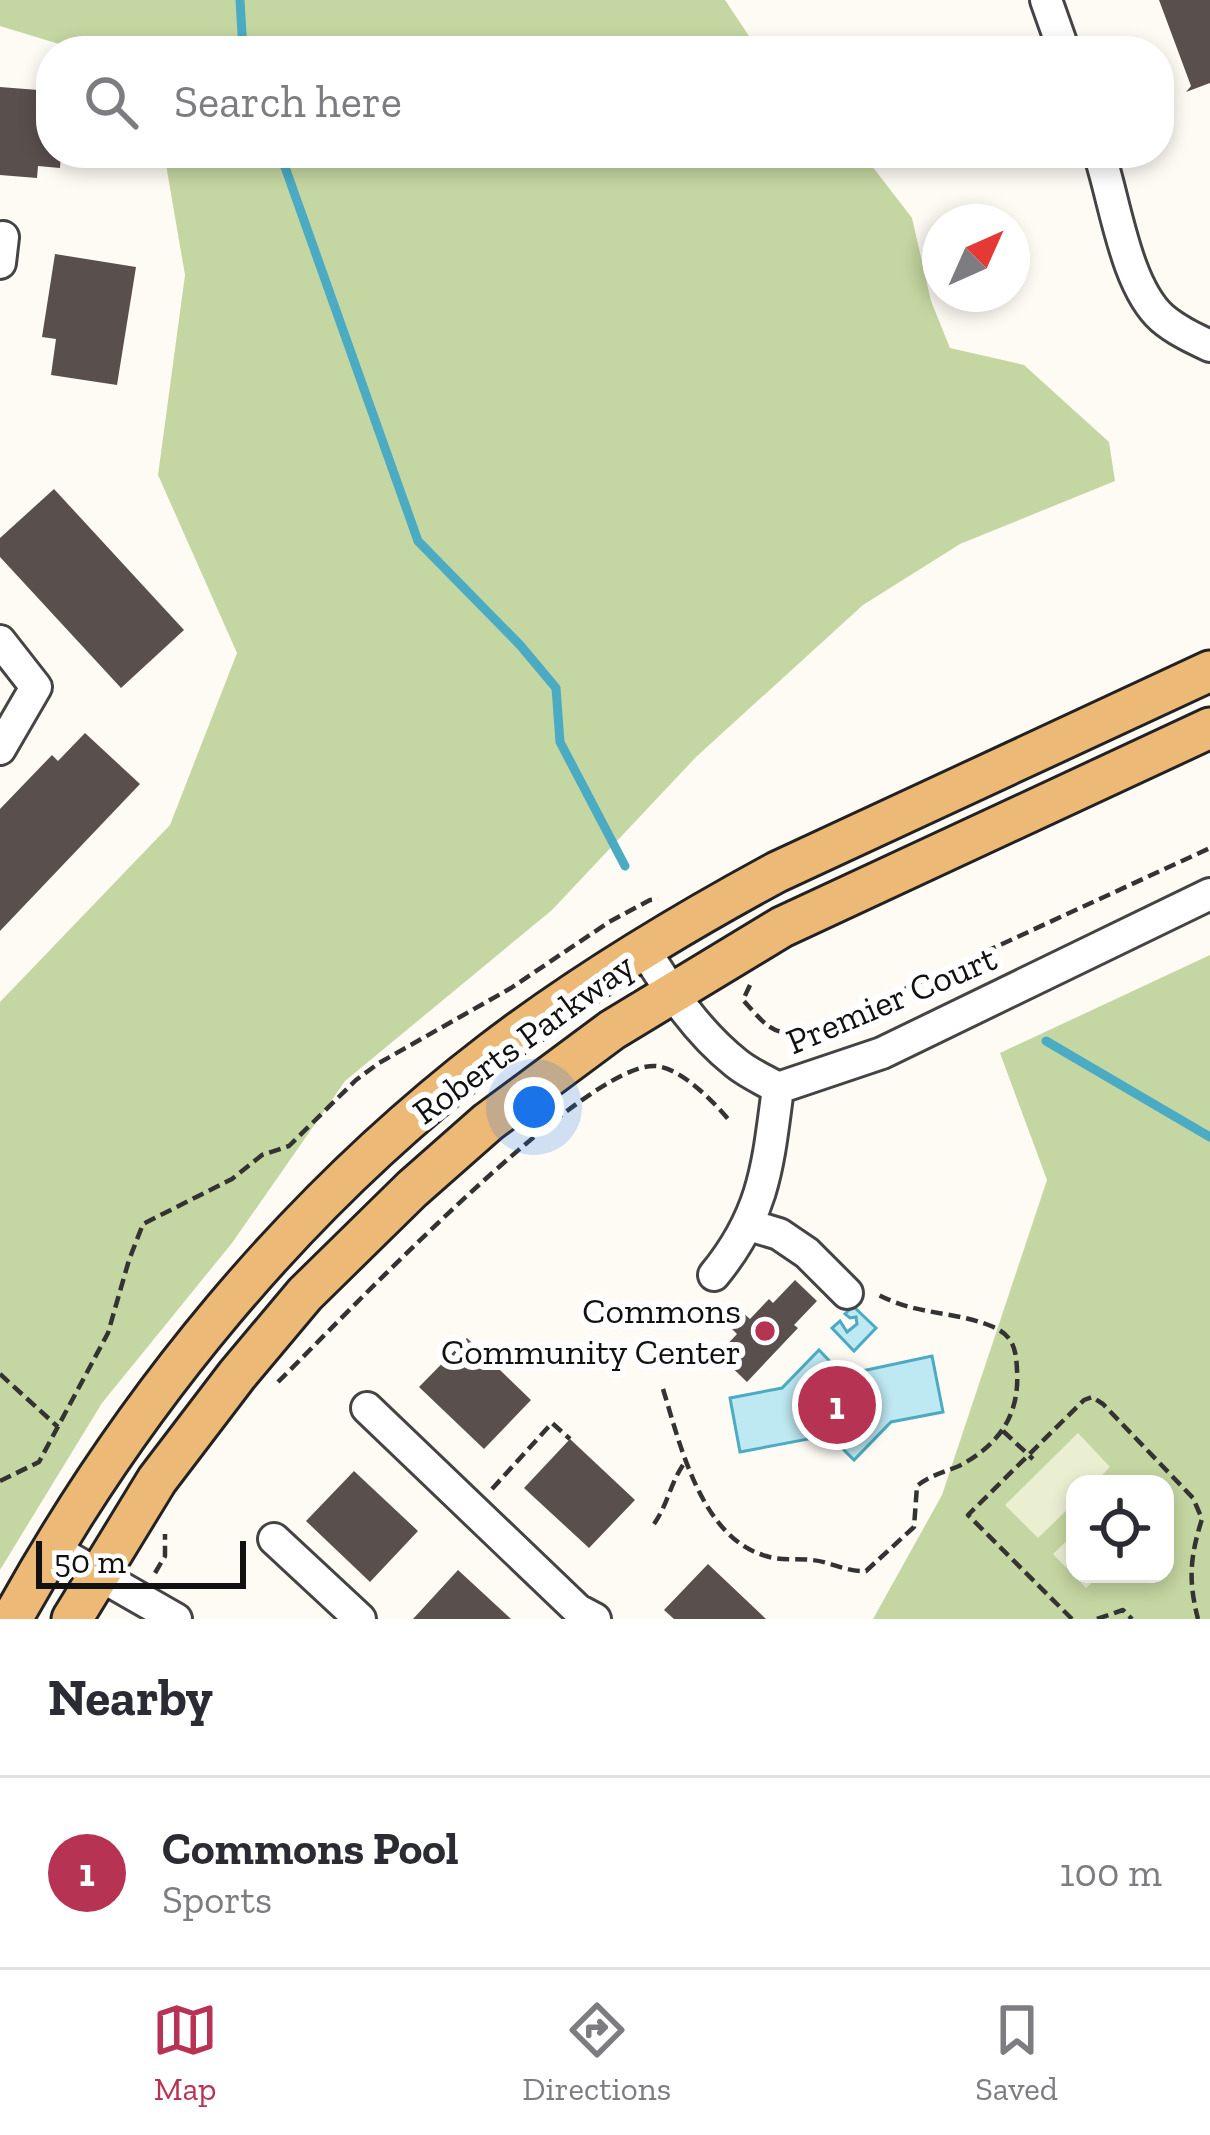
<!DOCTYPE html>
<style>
:root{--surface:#fff;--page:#f2f2f3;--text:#2b2b33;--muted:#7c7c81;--line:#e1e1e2;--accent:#b63353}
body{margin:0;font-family:"Zilla Slab",serif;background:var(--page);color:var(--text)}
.controls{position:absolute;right:36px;bottom:36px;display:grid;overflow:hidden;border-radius:24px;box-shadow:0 6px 18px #0003}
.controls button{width:108px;height:108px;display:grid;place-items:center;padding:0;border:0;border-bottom:3px solid var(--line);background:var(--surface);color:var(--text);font:60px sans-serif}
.compass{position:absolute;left:922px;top:204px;width:108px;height:108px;border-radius:50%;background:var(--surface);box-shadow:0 6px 18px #0003;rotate:45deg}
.scale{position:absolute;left:36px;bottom:30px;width:210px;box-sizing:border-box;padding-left:12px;border:6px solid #111;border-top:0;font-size:33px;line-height:42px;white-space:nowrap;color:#111;-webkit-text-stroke:9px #fff;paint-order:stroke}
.you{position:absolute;left:534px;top:1107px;width:42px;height:42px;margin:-30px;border:9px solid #fff;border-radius:50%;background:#1a73e8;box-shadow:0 0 0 18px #1a73e833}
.badge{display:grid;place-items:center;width:78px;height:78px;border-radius:50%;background:var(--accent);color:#fff;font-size:39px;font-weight:700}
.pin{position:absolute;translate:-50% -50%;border:6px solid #fff;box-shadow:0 3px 12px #0006}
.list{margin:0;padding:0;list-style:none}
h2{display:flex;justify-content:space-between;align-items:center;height:156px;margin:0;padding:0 48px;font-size:51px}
h2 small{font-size:39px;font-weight:400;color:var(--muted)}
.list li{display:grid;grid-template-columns:78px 1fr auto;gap:36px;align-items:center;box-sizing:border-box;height:192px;padding:0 48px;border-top:3px solid var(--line)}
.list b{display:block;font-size:45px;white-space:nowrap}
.list p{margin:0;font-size:39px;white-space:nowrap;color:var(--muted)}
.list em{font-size:39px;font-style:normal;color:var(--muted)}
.icon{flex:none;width:66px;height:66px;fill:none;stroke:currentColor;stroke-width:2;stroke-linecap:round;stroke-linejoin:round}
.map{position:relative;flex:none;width:1210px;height:1619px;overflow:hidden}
.search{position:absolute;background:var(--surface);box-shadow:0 6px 18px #0003;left:36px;right:36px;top:36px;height:132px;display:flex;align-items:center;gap:30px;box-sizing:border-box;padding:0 42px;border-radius:48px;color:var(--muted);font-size:45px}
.sheet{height:348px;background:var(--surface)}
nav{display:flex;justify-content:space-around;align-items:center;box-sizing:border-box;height:168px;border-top:3px solid var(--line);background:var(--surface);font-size:33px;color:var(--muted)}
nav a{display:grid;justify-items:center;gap:6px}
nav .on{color:var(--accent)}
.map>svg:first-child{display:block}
.forest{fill:#c4d6a1;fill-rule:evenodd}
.pitch{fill:#eaefd1}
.water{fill:#bee8f2;stroke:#4babc3;stroke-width:3}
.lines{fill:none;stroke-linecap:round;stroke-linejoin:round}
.stream{stroke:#4babc3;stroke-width:9}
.building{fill:#59504e}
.minor-casing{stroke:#444;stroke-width:36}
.major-casing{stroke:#222;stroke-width:45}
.path{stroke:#333;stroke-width:4.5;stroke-dasharray:12 6;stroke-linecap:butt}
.minor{stroke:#fff;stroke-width:30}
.major{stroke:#edb976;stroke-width:39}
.poi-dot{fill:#b63353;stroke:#fff;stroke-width:4.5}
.labels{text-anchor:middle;stroke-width:12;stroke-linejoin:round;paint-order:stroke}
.street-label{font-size:36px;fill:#111;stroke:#fff}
.poi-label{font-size:36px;fill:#111;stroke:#fff;text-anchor:end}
</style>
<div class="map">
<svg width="1210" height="1619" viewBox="0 0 1210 1619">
<rect width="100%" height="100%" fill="#fefbf5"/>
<path class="forest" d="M0,0H725L759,51H82L0,26Z
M164,153H862L912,218L931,301L950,348L1024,365L1109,442L1115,481L960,544L863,605L696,757L552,910L345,1081L232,1243L102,1403L0,1570V1002L170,825L237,653L158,475L185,275Z
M1210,955V1619H873L942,1495L1047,1180L1000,1053ZM1075,1484H1165V1574H1075Z"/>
<path class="pitch" d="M1078,1433L1110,1467L1093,1484H1075V1502L1038,1538L1005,1505Z
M1075,1533V1574H1101L1086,1588L1053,1554Z"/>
<path class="water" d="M853,1306L876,1328L854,1351L832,1328L840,1321L847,1332L857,1324L856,1317L850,1318L845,1314Z
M819,1350L843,1375L932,1356L943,1412L891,1422L854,1460L829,1435L740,1452L730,1398L782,1388Z"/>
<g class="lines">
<path class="stream" d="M240,0L243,51
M280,153L418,541L520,645L556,688L560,742L625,866
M1046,1041L1210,1137"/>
</g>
<path class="building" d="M1159,0H1210V83L1186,92L1191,86Z
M0,87L51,91V153H61L60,168L38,166L37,178L0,175Z
M55,254L136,267L117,385L51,375L56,339L42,337Z
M54,489L184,630L121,688L0,557V538Z
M85,733L140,784L0,931V809L52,755L58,761Z
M795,1280L817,1301L794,1325L798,1328L747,1382L718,1354L737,1334L729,1326L742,1312L750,1319L769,1299L773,1303Z
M467,1338L531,1400L484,1449L419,1387Z
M570,1439L635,1500L589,1548L524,1488Z
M354,1471L418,1531L370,1582L306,1521Z
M708,1564L766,1619H674L664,1610Z
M458,1570L511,1619H413Z"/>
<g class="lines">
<g class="minor-casing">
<path id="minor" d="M1046,0L1064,51
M1099,153C1115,200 1125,285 1162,318C1176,330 1193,338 1210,346
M0,238L3,237L0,263
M0,641L36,687L0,749
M644,949C670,991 697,1032 736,1063C748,1073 764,1080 778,1088L882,1053L1210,894
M749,1225L779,1234L807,1253L847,1293
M714,1275C765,1213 768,1164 778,1088
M367,1408L578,1610L595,1619
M274,1539L360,1619
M52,1548L176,1619"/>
</g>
<g class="major-casing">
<path id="major" d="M12,1619C132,1401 294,1204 492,1052C581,984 679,925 777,872L1210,671
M72,1619L157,1480L237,1375L305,1294L412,1189L488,1122L612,1030L782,927L1210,728"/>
</g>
<path class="path" d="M750,985L743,1000C770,1030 774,1038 816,1030L1210,848
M0,1374L58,1427
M278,1382C337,1324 584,1061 656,1066C681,1068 714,1102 729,1120
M663,1389C680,1444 701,1538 766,1556C781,1561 797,1558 812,1560C832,1562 846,1572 866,1571L914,1527L917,1486C929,1476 944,1472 959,1466C999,1445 1020,1415 1017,1370C1016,1348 1013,1335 991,1326C952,1310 916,1316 875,1293
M1003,1431L1033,1459
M0,1481L39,1462L108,1333L129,1260L143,1224L232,1179L262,1155L289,1146L356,1080L379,1063L511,988L609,922L650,900L658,899
M492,1489L552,1423L570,1439
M654,1524C668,1504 671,1481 685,1462
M155,1573L165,1556V1534
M1072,1619L968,1515L1084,1400L1092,1397L1103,1404L1193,1498L1202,1519C1190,1557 1188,1580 1198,1619
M1097,1619L1123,1610L1132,1619"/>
<use href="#minor" class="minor"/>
<use href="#major" class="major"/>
</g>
<circle class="poi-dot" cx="765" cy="1331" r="12"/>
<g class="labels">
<g class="street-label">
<text transform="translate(891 999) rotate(-23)" y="13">Premier Court</text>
<text transform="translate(523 1038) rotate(-36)" y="13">Roberts Parkway</text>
</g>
<g class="poi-label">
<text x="741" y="1323">Commons<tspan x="741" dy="41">Community Center</tspan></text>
</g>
</g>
</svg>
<div class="controls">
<button><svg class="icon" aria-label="locate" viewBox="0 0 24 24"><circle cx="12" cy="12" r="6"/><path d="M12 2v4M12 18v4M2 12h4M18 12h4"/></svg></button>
</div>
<svg class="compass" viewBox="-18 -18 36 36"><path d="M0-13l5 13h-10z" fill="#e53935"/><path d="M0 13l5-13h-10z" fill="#7c7c81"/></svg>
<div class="scale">50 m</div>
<div class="you"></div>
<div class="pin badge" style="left:837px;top:1405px">1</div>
<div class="search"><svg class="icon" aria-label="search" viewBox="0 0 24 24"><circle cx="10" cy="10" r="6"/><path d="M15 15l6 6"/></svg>Search here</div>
</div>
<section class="sheet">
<h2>Nearby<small></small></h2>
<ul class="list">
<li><span class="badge">1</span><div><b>Commons Pool</b><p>Sports</p></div><em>100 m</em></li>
</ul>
</section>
<nav>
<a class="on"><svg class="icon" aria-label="map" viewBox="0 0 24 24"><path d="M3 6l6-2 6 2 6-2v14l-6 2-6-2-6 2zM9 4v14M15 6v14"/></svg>Map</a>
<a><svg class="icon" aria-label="directions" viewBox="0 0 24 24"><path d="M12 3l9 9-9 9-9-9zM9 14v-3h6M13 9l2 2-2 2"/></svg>Directions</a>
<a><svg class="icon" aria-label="saved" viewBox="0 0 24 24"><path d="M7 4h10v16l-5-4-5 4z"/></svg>Saved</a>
</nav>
